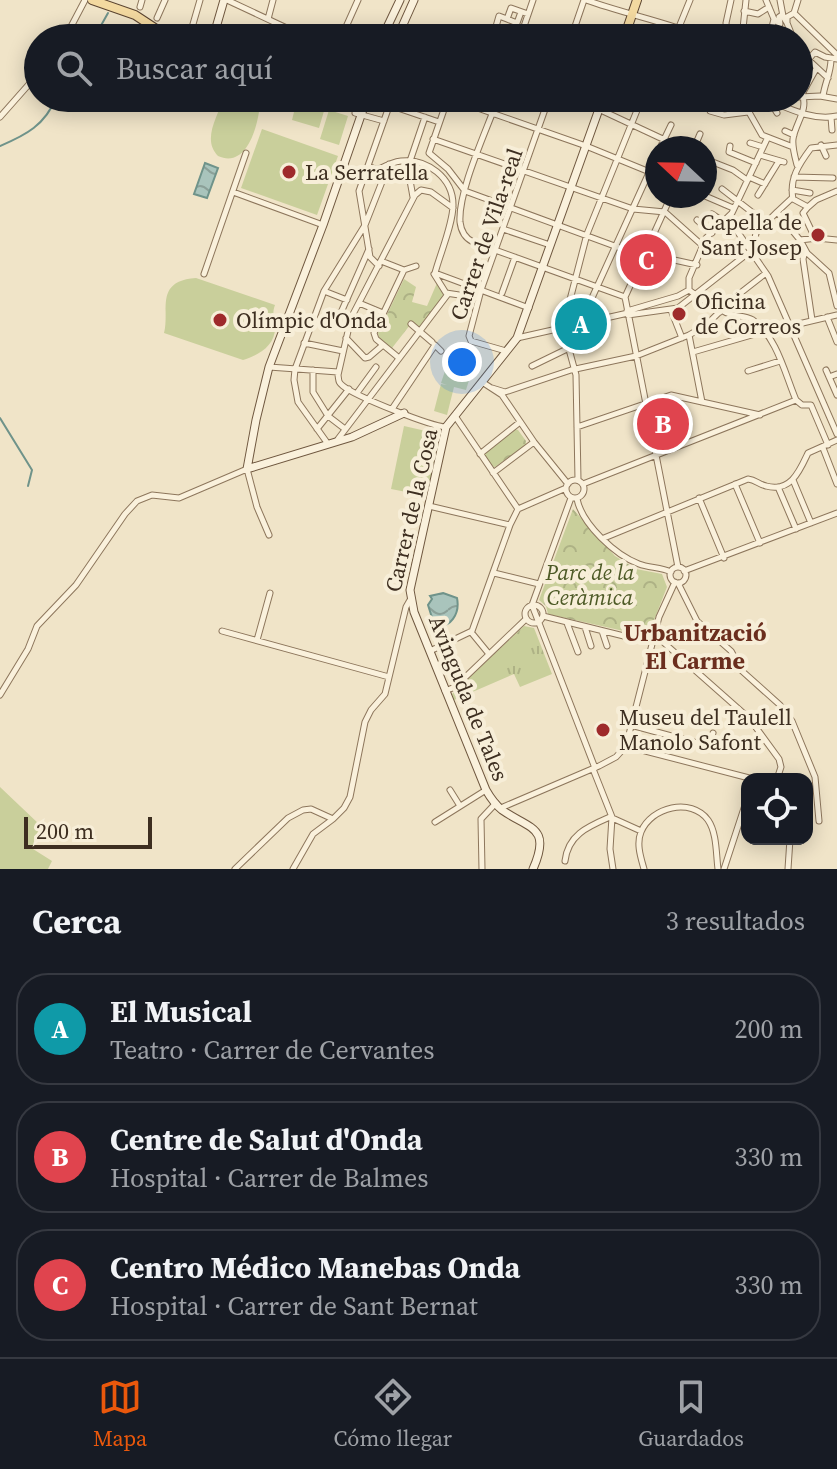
<!DOCTYPE html>
<html lang="es">
<meta charset="utf-8">
<style>
:root{--surface:#171b24;--page:#242831;--text:#f1f3f6;--muted:#9ea1a6;--line:#363941;--accent:#ea580c}
body{margin:0;font-family:"Source Serif 4",serif;background:var(--page);color:var(--text)}
.controls{position:absolute;right:24px;bottom:24px;display:grid;overflow:hidden;border-radius:16px;box-shadow:0 4px 20px #0003}
.controls button{width:72px;height:72px;display:grid;place-items:center;padding:0;border:0;border-bottom:2px solid var(--line);background:var(--surface);color:var(--text);font:40px sans-serif}
.compass{position:absolute;left:645px;top:136px;width:72px;height:72px;border-radius:50%;background:var(--surface);box-shadow:0 4px 20px #0003;rotate:292deg}
.scale{position:absolute;left:24px;bottom:20px;width:128px;box-sizing:border-box;padding-left:8px;border:4px solid #3d2e20;border-top:0;font-size:22px;line-height:28px;white-space:nowrap;color:#3d2e20;-webkit-text-stroke:6px #f7eed8;paint-order:stroke}
.you{position:absolute;left:462px;top:362px;width:28px;height:28px;margin:-20px;border:6px solid #fff;border-radius:50%;background:#1a73e8;box-shadow:0 0 0 12px #1a73e833}
.badge{display:grid;place-items:center;width:52px;height:52px;border-radius:50%;background:var(--accent);color:#fff;font-size:26px;font-weight:700}
.pin{position:absolute;translate:-50% -50%;border:4px solid #fff;box-shadow:0 2px 8px #0006}
.list{margin:0;padding:0;list-style:none}
h2{display:flex;justify-content:space-between;align-items:center;height:104px;margin:0;padding:0 32px;font-size:34px}
h2 small{font-size:26px;font-weight:400;color:var(--muted)}
.list li{display:grid;grid-template-columns:52px 1fr auto;gap:24px;align-items:center;box-sizing:border-box;height:112px;margin:0 16px 16px;padding:0 16px;border:2px solid var(--line);border-radius:32px}
.list b{display:block;font-size:30px;white-space:nowrap}
.list p{margin:0;font-size:26px;white-space:nowrap;color:var(--muted)}
.list em{font-size:26px;font-style:normal;color:var(--muted)}
.icon{flex:none;width:44px;height:44px;fill:none;stroke:currentColor;stroke-width:2;stroke-linecap:round;stroke-linejoin:round}
.map{position:relative;flex:none;width:837px;height:869px;overflow:hidden}
.search{position:absolute;background:var(--surface);box-shadow:0 4px 20px #0003;left:24px;right:24px;top:24px;height:88px;display:flex;align-items:center;gap:20px;box-sizing:border-box;padding:0 28px;border-radius:44px;color:var(--muted);font-size:30px}
.sheet{height:488px;background:var(--surface)}
nav{display:flex;justify-content:space-around;align-items:center;box-sizing:border-box;height:112px;border-top:2px solid var(--line);background:var(--surface);font-size:22px;color:var(--muted)}
nav a{display:grid;justify-items:center;gap:4px}
nav .on{color:var(--accent)}
.map>svg:first-child{display:block}
.grass{fill:url(#grass-tufts)}
.forest{fill:url(#forest-crowns)}
.pitch{fill:#c9cf9b}
.water{fill:url(#water-waves);stroke:#6f938a;stroke-width:2}
.lines{fill:none;stroke-linecap:round;stroke-linejoin:round}
.stream{stroke:#6f938a;stroke-width:2}
.street-casing{stroke:#8d765c;stroke-width:7}
.secondary-casing{stroke:#6f573f;stroke-width:9}
.primary-casing{stroke:#5b4430;stroke-width:10}
.street{stroke:#faf1dc;stroke-width:5}
.secondary{stroke:#faf1dc;stroke-width:7}
.primary{stroke:#f3d9a0;stroke-width:8}
.poi-dot{fill:#9e2a2b;stroke:#f7eed8;stroke-width:3}
.labels{text-anchor:middle;stroke-width:8;stroke-linejoin:round;paint-order:stroke}
.poi-label{font-size:22px;fill:#3d2e20;stroke:#f7eed8;text-anchor:start}
.street-label{font-size:22px;fill:#3d2e20;stroke:#f7eed8}
.park-label{font-size:22px;font-style:italic;fill:#4d5a26;stroke:#f7eed8}
.neighbourhood-label{font-size:24px;font-weight:bold;fill:#6b2e1e;stroke:#f7eed8}
</style>
<div class="map">
<svg width="837" height="869" viewBox="0 0 837 869">
<defs>
<pattern id="grass-tufts" width="24" height="20" patternUnits="userSpaceOnUse" patternTransform="scale(2)"><rect width="24" height="20" fill="#c9cf9b"/><path d="M3 7l-1-3M5 7V3M7 7l1-3M15 17l-1-3M17 17v-4M19 17l1-3" fill="none" stroke="#aeb285"/></pattern>
<pattern id="forest-crowns" width="20" height="18" patternUnits="userSpaceOnUse" patternTransform="scale(2)"><rect width="20" height="18" fill="#c9cf9b"/><path d="M2 6a3 3 0 1 1 6 0M12 15a3 3 0 1 1 6 0" fill="none" stroke="#aeb285"/></pattern>
<pattern id="water-waves" width="16" height="10" patternUnits="userSpaceOnUse" patternTransform="scale(2)"><rect width="16" height="10" fill="#a9c4bc"/><path d="M0 5q4-4 8 0t8 0" fill="none" stroke="#8ba098"/></pattern>
</defs>
<rect width="100%" height="100%" fill="#f0e4c8"/>
<path class="grass" d="M524,626L534,628L552,674L520,687L514,674L454,700L452,694Z"/>
<path class="forest" d="M404,279L416,287L412,302L427,306L437,283L444,295L419,329L410,325L392,348L379,338L378,333Z
M514,429L518,430L526,441V445L495,467L491,466L484,456V451Z
M573,509L615,556L636,569L662,574L667,587L646,641L638,639L637,634L548,614L546,606L539,600Z"/>
<path class="pitch" d="M224,98H259L260,104C258,126 247,169 218,156C202,140 217,117 224,98Z
M296,104L324,111L319,128L292,120Z
M329,110L348,116L339,145L320,139Z
M262,129L338,156L317,215L241,188Z
M196,278L275,305C272,313 274,316 275,324C277,345 259,355 243,360L164,333C170,310 154,281 196,278Z
M445,371L470,377L466,390L454,387L447,415L434,411L441,384L447,385L441,383Z
M404,426L439,434L427,496L391,489Z
M0,787L40,825L33,849L52,861L48,869H0Z"/>
<path class="water" d="M205,163L218,168L207,198L194,194Z
M443,593L457,598C460,613 451,630 434,624L428,605L432,599L430,596Z"/>
<g class="lines">
<path class="stream" d="M94,38L108,13
M0,146C26,135 45,125 56,98
M0,418L32,470L28,486"/>
<g class="street-casing">
<path id="street" d="M200,0L191,31L207,38
M227,0L308,38
M586,0C625,14 667,22 706,38
M766,0L774,19
M780,0L783,16
M140,7L142,0
M744,11L758,14L769,7
M521,12L517,23L507,19L511,8L528,14
M794,13L798,0
M157,18L165,0
M268,19L273,0
M787,23L793,38
M65,38L85,0
M341,38L358,0
M496,38L495,30L499,16L507,19
M520,38L533,0
M571,38L584,0
M666,38L679,27L690,0
M728,38L726,23L731,0
M742,38L746,0
M764,38L770,35L774,19L780,24L779,17L782,15L787,23V17L794,13L837,55
M799,51L828,78
M807,61L815,52L825,57L837,59
M799,74L808,83
M823,96C825,82 831,73 831,59
M799,97L820,96L837,99
M448,98L429,153L448,169L465,191
M449,98L586,146L657,175
M498,98C487,130 458,190 460,222C461,231 465,238 473,242L625,297
M575,98L682,148
M658,98V105L708,100V98
M741,98L762,135L793,147
M708,100L710,111L724,115L748,112
M768,100C790,109 813,121 837,116
M769,100L777,113
M389,105L439,122
M355,113L384,121
M414,113L420,98
M0,117L38,74
M831,117L832,130
M785,131L794,135
M433,139L633,209L665,212L703,246
M750,143L763,147
M821,145L826,156
M837,145L811,148C799,164 789,179 793,199L808,207L816,200L837,191
M730,146L729,152L756,163
M660,148L671,125
M694,148L700,134
M760,155L784,162
M705,159L733,170L747,180
M410,161L425,117
M797,165C795,157 792,147 793,139C795,124 809,109 802,94L816,69
M368,166L377,170C385,166 392,162 401,161C427,158 453,178 453,205C453,224 440,254 435,273
M366,172L379,175L382,180
M409,175L413,197
M749,177L765,184
M794,177L833,178
M722,189L766,223
M792,190L810,193
M465,191L620,248L697,265
M233,192L323,225
M758,195L779,161
M671,196L625,297L678,567
M705,196L733,208
M808,207L803,213L815,238
M777,212L792,198
M712,214L724,222
M728,218L768,276L837,434
M697,220L712,233
M503,229L550,245
M837,240L817,238L800,240L807,253L829,273L837,306
M753,249L756,233L777,212L800,240
M805,251L803,259L812,320
M381,261L404,270
M379,266L370,257L359,191L392,98
M435,273L529,308
M204,274L246,153
M434,274L446,293L479,298
M324,291L347,300
M502,293L515,257
M359,303L383,313
M671,310L682,338
M627,311L678,296L689,290
M723,311C733,318 743,314 753,320C777,337 785,374 796,400L802,405H811L828,445
M720,312L689,290V278L706,238L732,213L767,139
M628,315L678,308L752,250
M339,317L369,249
M827,317L837,342
M581,322L657,155
M411,324L432,342
M790,326L837,315
M689,335L702,402
M346,338L365,358L369,357L383,345
M517,338L628,313
M304,343L343,351
M506,351L471,341L469,336L481,290L549,98
M693,352L789,324
M399,358L376,339L374,333L404,270L416,266
M532,366L569,348
M269,367L338,372
M313,370V392L328,416L345,429
M826,370L837,395
M748,371L780,361
M829,377L837,374
M482,382L502,395L534,442L568,484
M492,388L505,392L571,370L636,356L689,335L705,326L734,298L766,273
M357,393L376,367
M392,409L435,345L441,351
M455,416L518,509
M446,427C430,426 357,397 343,386C338,382 339,381 338,375L351,318L415,195L421,190L431,192L453,208
M577,427L671,395L760,415
M317,429L349,389
M338,439L448,294
M328,444L298,402L294,380L295,369L324,291L365,225L389,164
M823,448L837,484
M480,454L520,422
M493,473L534,442
M566 489a9 9 0 1 1 18 0a9 9 0 1 1-18 0Z
M578,480L576,375L564,331L565,319L587,234L642,98
M793,480L811,523
M583,484L796,400
M735,484L760,543
M778,487L796,529
M571,498L532,605L595,768
M699,498L724,558
M577,499C582,524 615,555 639,564C649,568 661,567 671,572
M429,506L510,525
M604,538L748,479C756,480 758,484 766,486C791,493 800,470 808,453L837,440
M670 575a8 8 0 1 1 16 0a8 8 0 1 1-16 0Z
M684,571L837,513
M494,573L539,584
M678,583L697,621L731,651L742,671L780,705L792,721L815,777L819,821
M525 614a9 9 0 1 1 18 0a9 9 0 1 1-18 0Z
M543,616L636,639
M567,623L578,652
M585,627L591,646
M222,631L389,677
M602,631L607,646
M471,632L489,654
M654,634L749,718L779,759L781,767L777,779
M257,640L270,593
M430,651L472,631L510,525L518,509L566,488
M445,691L455,687L526,619
M0,695L28,649L37,626L76,585L125,514L137,501L152,495L179,498L247,469L257,507L269,535
M631,725L708,746L713,733
M626,746L753,779
M593,769L612,817L610,849L613,869
M450,790L460,806
M503,807L599,766L616,757L626,746L659,617L675,582
M435,822L486,790
M565,861C568,835 587,827 610,817L641,831
M235,869L288,818L303,810L311,809L333,819L344,808L350,797L365,722L371,710L385,694L406,607L410,600
M293,869L313,834L333,819
M482,869L481,819L496,803
M644,869C641,858 636,844 641,832C651,807 691,797 708,820C717,833 716,854 718,869
M724,869L747,799
M788,869L790,839"/>
</g>
<g class="secondary-casing">
<path id="secondary" d="M213,38L224,0
M382,38L400,0
M397,38L414,0
M247,469L256,420L269,367L323,225L367,98
M247,469L352,437L404,413
M533,869C552,826 529,829 502,810C497,806 490,797 486,790L414,612L410,590L446,427L517,338L603,98"/>
</g>
<g class="primary-casing">
<path id="primary" d="M92,0L135,15L170,38
M624,38L637,0"/>
</g>
<use href="#street" class="street"/>
<use href="#secondary" class="secondary"/>
<use href="#primary" class="primary"/>
</g>
<g class="poi-dot">
<circle cx="289" cy="172" r="8"/>
<circle cx="818" cy="235" r="8"/>
<circle cx="679" cy="314" r="8"/>
<circle cx="220" cy="320" r="8"/>
<circle cx="603" cy="730" r="8"/>
</g>
<g class="labels">
<g class="poi-label">
<text x="305" y="180">La Serratella</text>
<text x="802" y="230" text-anchor="end">Capella de<tspan x="802" dy="25">Sant Josep</tspan></text>
<text x="695" y="309">Oficina<tspan x="695" dy="25">de Correos</tspan></text>
<text x="236" y="328">Olímpic d'Onda</text>
<text x="619" y="725">Museu del Taulell<tspan x="619" dy="25">Manolo Safont</tspan></text>
</g>
<g class="street-label">
<text transform="translate(486 234) rotate(-71)" y="8">Carrer de Vila-real</text>
<text transform="translate(411 510) rotate(-77)" y="8">Carrer de la Cosa</text>
<text transform="translate(469 698) rotate(68)" y="8">Avinguda de Tales</text>
</g>
<g class="park-label">
<text x="590" y="580">Parc de la<tspan x="590" dy="25">Ceràmica</tspan></text>
</g>
<g class="neighbourhood-label">
<text x="695" y="641">Urbanització<tspan x="695" dy="28">El Carme</tspan></text>
</g>
</g>
</svg>
<div class="controls">
<button><svg class="icon" aria-label="locate" viewBox="0 0 24 24"><circle cx="12" cy="12" r="6"/><path d="M12 2v4M12 18v4M2 12h4M18 12h4"/></svg></button>
</div>
<svg class="compass" viewBox="-18 -18 36 36"><path d="M0-13l5 13h-10z" fill="#e53935"/><path d="M0 13l5-13h-10z" fill="#9ea1a6"/></svg>
<div class="scale">200 m</div>
<div class="you"></div>
<div class="pin badge" style="left:581px;top:324px;background:#0f9aa8">A</div>
<div class="pin badge" style="left:663px;top:424px;background:#e0444e">B</div>
<div class="pin badge" style="left:646px;top:260px;background:#e0444e">C</div>
<div class="search"><svg class="icon" aria-label="search" viewBox="0 0 24 24"><circle cx="10" cy="10" r="6"/><path d="M15 15l6 6"/></svg>Buscar aquí</div>
</div>
<section class="sheet">
<h2>Cerca<small>3 resultados</small></h2>
<ul class="list">
<li><span class="badge" style="background:#0f9aa8">A</span><div><b>El Musical</b><p>Teatro · Carrer de Cervantes</p></div><em>200 m</em></li>
<li><span class="badge" style="background:#e0444e">B</span><div><b>Centre de Salut d'Onda</b><p>Hospital · Carrer de Balmes</p></div><em>330 m</em></li>
<li><span class="badge" style="background:#e0444e">C</span><div><b>Centro Médico Manebas Onda</b><p>Hospital · Carrer de Sant Bernat</p></div><em>330 m</em></li>
</ul>
</section>
<nav>
<a class="on"><svg class="icon" aria-label="map" viewBox="0 0 24 24"><path d="M3 6l6-2 6 2 6-2v14l-6 2-6-2-6 2zM9 4v14M15 6v14"/></svg>Mapa</a>
<a><svg class="icon" aria-label="directions" viewBox="0 0 24 24"><path d="M12 3l9 9-9 9-9-9zM9 14v-3h6M13 9l2 2-2 2"/></svg>Cómo llegar</a>
<a><svg class="icon" aria-label="saved" viewBox="0 0 24 24"><path d="M7 4h10v16l-5-4-5 4z"/></svg>Guardados</a>
</nav>
